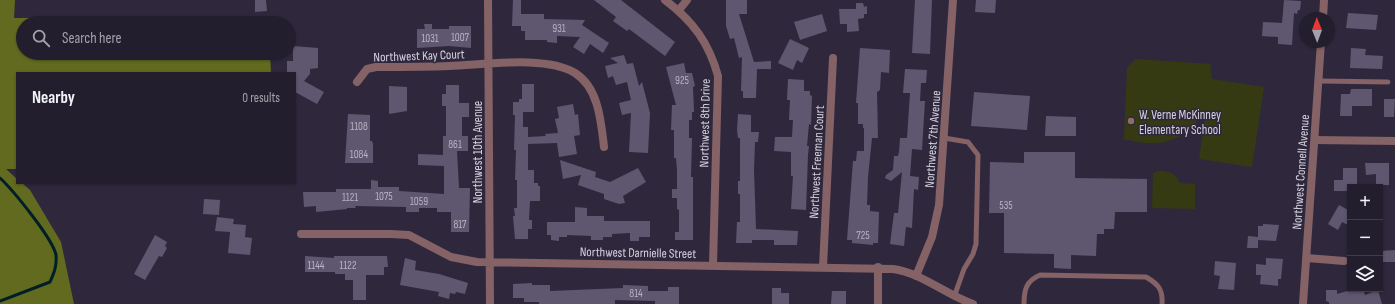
<!DOCTYPE html>
<meta charset="utf-8">
<style>
:root{--surface:#231e2e;--page:#2b2736;--text:#f1f3f6;--muted:#a3a2aa;--line:#403c4a}
body{margin:0;font-family:"Sofia Sans Condensed",sans-serif;background:var(--page);color:var(--text)}
.controls{position:absolute;right:12px;bottom:12px;display:grid;overflow:hidden;border-radius:0px;box-shadow:0 1px 3px #0004}
.controls button{width:36px;height:36px;display:grid;place-items:center;padding:0;border:0;border-bottom:1px solid var(--line);background:var(--surface);color:var(--text);font:20px sans-serif}
.compass{position:absolute;left:1299px;top:12px;width:36px;height:36px;border-radius:50%;background:var(--surface);box-shadow:0 1px 3px #0004;rotate:359deg}
.list{margin:0;padding:0;list-style:none}
h2{display:flex;justify-content:space-between;align-items:center;height:52px;margin:0;padding:0 16px;font-size:17px}
h2 small{font-size:13px;font-weight:400;color:var(--muted)}
.icon{flex:none;width:22px;height:22px;fill:none;stroke:currentColor;stroke-width:2;stroke-linecap:round;stroke-linejoin:round}
.map{position:relative;flex:none;width:1395px;height:304px;overflow:hidden}
.search{position:absolute;background:var(--surface);box-shadow:0 1px 3px #0004;left:16px;top:16px;width:280px;height:44px;display:flex;align-items:center;gap:10px;box-sizing:border-box;padding:0 14px;border-radius:22px;color:var(--muted);font-size:15px}
.panel{position:absolute;background:var(--surface);box-shadow:0 1px 3px #0004;left:16px;top:72px;width:280px;height:112px;border-radius:0px}
.map>svg:first-child{display:block}
.green{fill:#353a12}
.forest{fill:#616a1e}
.lines{fill:none;stroke-linecap:round;stroke-linejoin:round}
.stream{stroke:#001f26;stroke-width:3}
.building{fill:#5e576f}
.service{stroke:#846266;stroke-width:5}
.minor{stroke:#846266;stroke-width:8}
.tertiary{stroke:#846266;stroke-width:8}
.education-dot{fill:#8d6e63;stroke:#2f283d;stroke-width:1.5}
.labels{text-anchor:middle;stroke-width:3;stroke-linejoin:round;paint-order:stroke}
.number-label{font-size:11px;fill:#b7b3c3}
.street-label{font-size:13px;fill:#d5d2df;stroke:#2f283d}
.poi-label{font-size:13px;fill:#d5d2df;stroke:#2f283d;text-anchor:start}
</style>
<div class="map">
<svg width="1395" height="304" viewBox="0 0 1395 304">
<rect width="100%" height="100%" fill="#2f283d"/>
<path class="green" d="M1136,59L1210,64L1212,79L1264,87L1252,167L1199,159L1206,110C1184,142 1161,149 1124,139L1127,68Z
M1158,171C1169,171 1176,173 1180,183L1195,184V209L1152,208L1153,173Z"/>
<path class="forest" d="M0,0H15L14,18L269,17L270,23H23V53H270L271,73H17V169H6L17,179V183H22L30,190L61,242L74,304H0Z"/>
<g class="lines">
<path class="stream" d="M0,178C13,190 53,239 56,255C57,266 54,273 50,282L0,301"/>
</g>
<path class="building" d="M255,0H266L267,11L255,12Z
M513,0H521V14H544V19L585,20L582,25L609,43L603,53L590,44L584,54L573,47L580,37L557,36V43L547,42V40H525V31H521V26H512Z
M594,0H621L675,42L665,56L629,29L627,31L613,21L616,17Z
M726,0H747V14H739L754,62L771,61V69H757L756,98H743V91H741L742,57L739,58L734,38L730,39L726,26Z
M915,0H932L930,54L912,53Z
M976,0H996L995,13L975,12Z
M1284,0L1301,1L1300,10H1298L1297,14L1294,13L1292,45L1278,44V37L1262,36L1263,22L1282,23Z
M856,3H863L864,7L867,6V14H864V18L858,19L859,31L847,32V24H840L839,9H856Z
M1348,13L1378,15L1376,30L1346,28Z
M822,14L827,31L800,40L794,22Z
M424,24H432V29H449V26H471V48L449,46L417,48V29H425Z
M790,39L809,48L802,63L797,60L793,70L778,63Z
M293,46L318,48V68L310,69V74L304,81L324,92L317,104L295,92V73L287,72V61H293Z
M860,48L890,50L889,73L881,72L880,90L877,92L878,138H872L868,177L867,205H870V211L879,212L878,243H873V245L852,243V240H847L853,161H856L857,151H864V128H863V124H858V103H856Z
M1351,48L1366,49L1365,55L1383,56L1382,69L1350,68Z
M624,55L627,64L633,63L639,86L642,82L650,113L648,153L629,152L631,113L622,115L619,103L631,100L627,82L616,85L613,76L608,78L605,66L618,63L610,58Z
M684,63L686,73H692L695,86L693,87L694,112H692V120H689V138H692L691,177H693V240H675V232H679V210L677,209V198H672V189H677V170L676,158H674V130H671L672,105H676L666,67Z
M905,69L927,70L926,83H921L920,101H925L922,150L912,149L910,176L919,177L918,190L914,189L912,228L906,227L904,246L890,244L894,213H898L902,172L891,181L885,178L886,175L893,170L894,156H898L899,152L900,138H907L910,93H903Z
M788,79L804,80V91H810V95L812,96L811,125L809,124L807,146H809L808,155L806,210L791,209L793,176H791V152L774,151L775,137H792L793,120H789L790,100H787Z
M522,84H534V112H523V127H528V137L546,136L545,134L558,133L555,119L559,118L557,107L573,104L575,115L578,114L580,135L574,136L577,154L559,157L557,143L528,144V170H534V183H538V186H540V201H530L529,220H532V229H528V239H515L513,216H515L514,208H517V180H515L516,150H514L515,115H513V102H519V99H522Z
M446,85H459V103H469V117H462V136H468V151H457L459,188H470L469,232H451V212H437V208H419V212H406V207L355,206L356,208H347V209L316,212V206L304,207L303,192H336V189H371V180L378,181V187H399V191L444,194V166L418,165V154L443,155V136H446V106H442V94H446Z
M389,86L407,87V111L389,114Z
M1351,89H1372V106H1352V116H1340L1341,94H1350Z
M974,92L1030,96L1027,130L971,126Z
M1384,99H1395L1394,117H1384Z
M348,114L370,115V141H372L373,144V163H345Z
M738,114L751,115V132H759L758,142H755L754,170L756,229L798,231L797,245H774V240H752V243H736L737,222H740V194H738V181H740V138H738L737,130Z
M1046,116L1076,117V136H1045Z
M1024,152H1075V178L1147,179V212H1115L1114,229H1104V234H1097L1096,256L1071,255V269L1054,268V254L1004,253V213H989L990,162L1024,163Z
M560,160L596,172L595,177L610,182L638,168L646,182L623,196L625,203L619,204L604,199V194L578,185L581,175L563,179Z
M1365,163H1389V185H1376V174L1366,175Z
M1343,168H1357V187H1350V191H1334V180H1343Z
M204,199L220,200L219,215L203,214Z
M1339,205L1350,211V226L1342,222L1338,230L1328,224Z
M575,207L587,208V216H604V221H650V237H639V241H630V233L612,234V237H603V240H591V236L567,235V237H559V241L551,240V235H547V222H575Z
M217,217L234,219L233,224L246,225L245,237L252,238L250,255L228,253L230,232L215,231Z
M1263,224L1279,225L1276,241L1258,240V248H1247L1248,236L1258,237V226H1263Z
M155,235L167,242L165,246L167,248L162,257L159,256L145,280L134,274Z
M1395,250V262H1381V251Z
M305,256L334,258V256H387L388,267H384V275H366V300H353V280H345V274H335V272H305Z
M405,258L416,261L415,270L439,274L468,283L465,294L456,292L455,294L450,293L449,299L438,296L439,292L400,285Z
M1266,258L1283,259L1281,279H1278V286L1260,284L1261,275H1256V264L1266,265Z
M1215,261L1236,263L1234,290L1218,289L1220,276L1214,275Z
M532,283V285H550V291L623,288V285L648,286V291H668V287H679V304H655V301L615,300V304H539V302H524V298H513V284Z
M772,288H781V293H789V304H772Z
M1354,289H1363L1365,295L1378,290L1382,304H1329V302L1326,301V290H1337V294Z
M832,291H846V304H831Z"/>
<g class="lines">
<path class="service" d="M1319,81L1388,82
M944,138L968,142L978,155L976,244L973,254L964,269L954,297
M1024,304C1024,290 1026,281 1040,275L1146,277C1158,284 1163,289 1162,304"/>
<path class="minor" d="M488,0L490,304
M665,0C693,21 709,43 718,76L713,265
M679,10L687,0
M357,82L367,69L376,67C401,67 425,67 449,66C483,65 546,55 575,73C599,88 601,122 604,147
M1315,140L1395,141
M301,234H391L409,235L451,257L477,262L893,269C922,273 946,295 973,304
M1307,258L1344,261
M823,267L833,58
M878,267V304
M916,276L932,237L939,205L953,0"/>
<path class="tertiary" d="M1323,18L1324,0
M1303,304L1321,42"/>
</g>
<circle class="education-dot" cx="1131" cy="121" r="4"/>
<g class="labels">
<g class="number-label">
<text x="559" y="32">931</text>
<text x="460" y="41">1007</text>
<text x="430" y="42">1031</text>
<text x="682" y="84">925</text>
<text x="359" y="130">1108</text>
<text x="455" y="148">861</text>
<text x="359" y="158">1084</text>
<text x="384" y="200">1075</text>
<text x="350" y="201">1121</text>
<text x="419" y="205">1059</text>
<text x="1006" y="209">535</text>
<text x="460" y="228">817</text>
<text x="863" y="239">725</text>
<text x="316" y="269">1144</text>
<text x="348" y="269">1122</text>
<text x="636" y="297">814</text>
</g>
<g class="street-label">
<text transform="translate(419 55) rotate(-2)" y="5">Northwest Kay Court</text>
<text transform="translate(704 123) rotate(-89)" y="5">Northwest 8th Drive</text>
<text transform="translate(932 139) rotate(-86)" y="5">Northwest 7th Avenue</text>
<text transform="translate(477 152) rotate(-90)" y="5">Northwest 10th Avenue</text>
<text transform="translate(816 162) rotate(-87)" y="5">Northwest Freeman Court</text>
<text transform="translate(1300 172) rotate(-86)" y="5">Northwest Connell Avenue</text>
<text transform="translate(638 252) rotate(1)" y="5">Northwest Darnielle Street</text>
</g>
<g class="poi-label">
<text x="1139" y="119">W. Verne McKinney<tspan x="1139" dy="15">Elementary School</tspan></text>
</g>
</g>
</svg>
<div class="controls">
<button>+</button>
<button>−</button>
<button><svg class="icon" aria-label="layers" viewBox="0 0 24 24"><path d="M12 4l9 5-9 5-9-5zM3 14l9 5 9-5"/></svg></button>
</div>
<svg class="compass" viewBox="-18 -18 36 36"><path d="M0-13l5 13h-10z" fill="#e53935"/><path d="M0 13l5-13h-10z" fill="#a3a2aa"/></svg>
<div class="search"><svg class="icon" aria-label="search" viewBox="0 0 24 24"><circle cx="10" cy="10" r="6"/><path d="M15 15l6 6"/></svg>Search here</div>
<section class="panel">
<h2>Nearby<small>0 results</small></h2>
<ul class="list">
</ul>
</section>
</div>
